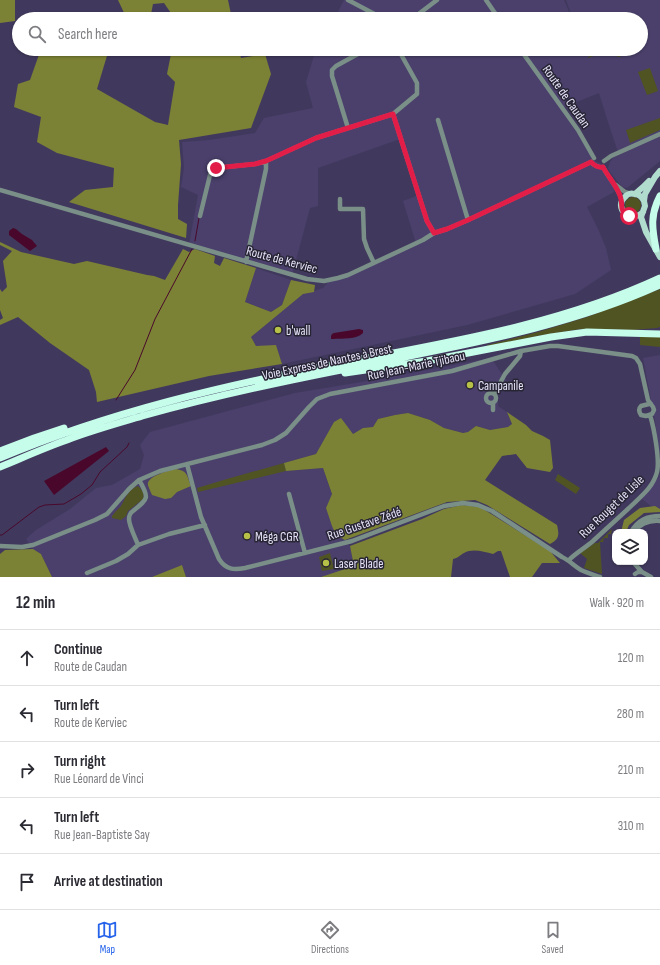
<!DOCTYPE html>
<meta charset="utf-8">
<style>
:root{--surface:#fff;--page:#f7f7f7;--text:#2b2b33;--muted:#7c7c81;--line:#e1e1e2;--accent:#2563eb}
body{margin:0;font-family:"Sofia Sans Condensed",sans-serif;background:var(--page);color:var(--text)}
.controls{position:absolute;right:12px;bottom:12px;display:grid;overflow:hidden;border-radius:8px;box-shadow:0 1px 3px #0004}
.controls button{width:36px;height:36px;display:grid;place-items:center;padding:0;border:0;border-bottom:1px solid var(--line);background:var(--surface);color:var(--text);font:20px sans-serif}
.stop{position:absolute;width:12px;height:12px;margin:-9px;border:3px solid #e11d48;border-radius:50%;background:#fff}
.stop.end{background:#e11d48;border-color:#fff;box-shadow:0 1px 4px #0008}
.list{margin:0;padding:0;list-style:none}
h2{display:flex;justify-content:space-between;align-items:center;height:52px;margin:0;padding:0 16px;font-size:17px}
h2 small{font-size:13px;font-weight:400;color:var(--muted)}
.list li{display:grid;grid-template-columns:26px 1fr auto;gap:12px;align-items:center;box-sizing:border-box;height:56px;padding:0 16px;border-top:1px solid var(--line)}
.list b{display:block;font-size:15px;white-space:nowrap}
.list p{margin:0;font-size:13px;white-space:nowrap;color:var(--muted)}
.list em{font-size:13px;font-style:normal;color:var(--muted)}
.icon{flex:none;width:22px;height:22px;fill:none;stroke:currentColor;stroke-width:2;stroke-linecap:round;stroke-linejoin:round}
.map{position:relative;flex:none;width:660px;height:577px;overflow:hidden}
.search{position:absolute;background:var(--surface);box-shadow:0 1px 3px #0004;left:12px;right:12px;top:12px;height:44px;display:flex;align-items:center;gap:10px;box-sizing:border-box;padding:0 14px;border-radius:22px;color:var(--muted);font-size:15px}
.sheet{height:332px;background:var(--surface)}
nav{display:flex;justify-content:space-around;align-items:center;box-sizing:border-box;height:56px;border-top:1px solid var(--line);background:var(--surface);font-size:11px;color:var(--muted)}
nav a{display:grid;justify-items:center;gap:2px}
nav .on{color:var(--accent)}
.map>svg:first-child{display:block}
.built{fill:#4a406b}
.green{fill:#505423}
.forest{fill:#7c8235}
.water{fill:#49082b}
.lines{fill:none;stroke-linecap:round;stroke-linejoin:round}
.stream{stroke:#49082b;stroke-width:1}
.minor{stroke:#798f88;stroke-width:4.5}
.major{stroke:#b0ddce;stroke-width:6}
.highway{stroke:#c5fcea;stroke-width:7}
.route{stroke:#e11d48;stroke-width:5}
.poi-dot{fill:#b8c147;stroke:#272434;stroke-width:1.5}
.labels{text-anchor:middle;stroke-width:3;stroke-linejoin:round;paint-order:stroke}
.street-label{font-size:13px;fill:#e6e3f9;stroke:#272434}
.poi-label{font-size:13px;fill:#e6e3f9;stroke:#272434;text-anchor:start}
</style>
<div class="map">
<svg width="660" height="577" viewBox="0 0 660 577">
<rect width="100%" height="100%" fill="#41395d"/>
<path class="built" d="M344,0H564L572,19H337V14Z
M566,0H660V161L627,188L623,187L618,182L610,172L608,168L610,162L613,158L619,155L607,119L599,93L564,107L578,130L595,161L602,164L613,183L614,192L587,207L598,229L606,248L611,270L575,294L467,325L282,364L276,346H256L251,337L303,293L314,291L323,288L330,280L338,278L416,243L403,201L419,195L400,139L318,168V206L310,208L292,275L189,245L198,195L181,187L184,168L182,142L209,140L255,133L264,118L313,108L306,82L316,49H641V19H573Z
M256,268L291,280L282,305L271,312L245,302Z
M660,355V458L655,421L643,358Z
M491,358L506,380L498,394V406L507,412L512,425L508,427L490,430L476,426L468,432L463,433L444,428L430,420L408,413L395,415L378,419L373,427L363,428L353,434L334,423L316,454L284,463L286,471L323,468L332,495L326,508L336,535L345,540L350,546L354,566L321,577H186L182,565L152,577H52L41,554L33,549L26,539L36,530L70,509L96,488L112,485L140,469L144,455L140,445L150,432L295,393L374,380Z
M660,471V513L642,499L659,477Z"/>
<path class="green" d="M607,49H629V52L619,57L604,52L588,58V57Z
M650,68L658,91L647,95L638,72Z
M660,118V130L630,143L626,130Z
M625 205a8 8 0 1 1 16 0a8 8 0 1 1-16 0Z
M660,289V327L657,328L632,330L581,329L537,336L488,347L487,345L538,332L587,317Z
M640,337H660V347L640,345Z
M284,463L286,471L198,492L197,488L227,479Z
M558,474L580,488L576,494L555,480Z
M138,486C142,490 145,493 143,499L128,511L126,516L121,520L112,518V516C115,512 118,509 121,506C125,499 129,488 138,486Z
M612,529L611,534H608V538H604L603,542H600L602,574L584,568L587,559L580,553L595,543H598Z
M330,553L334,569L322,571L319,557Z"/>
<path class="forest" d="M0,0H15V21L0,23Z
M118,0H228L232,19H175L164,3L153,4L150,19H127Z
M41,49H109L97,89L155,122L168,125L175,82L167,74L172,49H239L241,58L265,54L271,74L251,128L179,140L181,164L178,205V219L187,224L186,238L69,202L85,190L113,187L114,168L57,153L37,142L41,117L14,107L18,84L30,80Z
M0,242L21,252L74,264L87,261L147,275L154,276L165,280L183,249L189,252L195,249L215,256L214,263L220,266L224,258L256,268L245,302L271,312L282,305L291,280L315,285L314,292L303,294L251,337L256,346L276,345L282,364L209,376L97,402L96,392L89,370L50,343L18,317L0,325V320L3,318L0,310V289L2,292L7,287L3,261L12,251L0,245Z
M507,412L526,425L532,431L543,436L550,440L553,468L550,472L527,468L516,454L502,456L485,480L557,525C559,534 560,539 550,544L487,505L475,500L447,502L345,540L336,535L332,526L326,508L332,494L323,468L286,471L284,463L316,454L334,422L341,418L353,434L363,428L373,427L378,419L395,415L408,413L430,420L444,428L463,433L468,432L476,426L490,430L508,427L512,424Z
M176,469C188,471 187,476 191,486L177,492L171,498L165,499L152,495C151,492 147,485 148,483C149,476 170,470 176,469Z
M462,505L480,507L550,551L560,563H542L532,577H510L501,551H498L493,554C484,552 473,548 464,553C460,555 458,558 453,559L451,577H321L354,566L350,546L422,519L444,509Z
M655,506L660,509V512L644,513L629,525L626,532H621L624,520L640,508Z
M33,549L41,554L52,577H0V554L5,550Z
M182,565L186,577H152Z"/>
<path class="water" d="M13,228L16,229L22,234L32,240L37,246L30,251L9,235V231Z
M359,329L363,330V333C356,340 343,338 333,339H331V336L332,334L334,333Z
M106,447L109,451L54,495L44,481Z"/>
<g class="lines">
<path class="stream" d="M195,241L199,218
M116,400L135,370L155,319L192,249
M0,535H2L39,507L45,505L64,504L81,494L92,485L100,472L127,447L129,443"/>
<path class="minor" d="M348,0L384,19
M486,0L499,19
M412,19L437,0
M398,49L417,83V94L393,114L427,221L434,233
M520,49L578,130L594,158
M438,120L468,220
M348,128L332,76V70L336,66L367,49
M604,161L611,156L660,134
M591,162C593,165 599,168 603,167
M603,167C609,179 619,188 622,201
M616,185L625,192L631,194
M0,190L307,279L324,281L338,278L348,275L423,240L434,233L447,229L468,220L591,162
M340,199V209H363L364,239L367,248L374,263
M200,216L211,171L216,168L255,164L266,161L316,138L393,114
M246,262L266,169V161
M486 398a5 5 0 1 1 10 0a5 5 0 1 1-10 0Z
M494,394L505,374L520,356L521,351
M493,403V410
M187,464L201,517L219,559C226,570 234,570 245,568L352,541L444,506L463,503L478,505L492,511L562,557C569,560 574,566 581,570C587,573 594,575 600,577
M289,494L305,553
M631,532C638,520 647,516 660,516
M634,532C641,523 649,520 660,521
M138,545C136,539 129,526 129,519C129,515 130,513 133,511C148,499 150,498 139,480
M0,546L22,547L33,545L95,520L107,514L129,489L139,480L160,471L262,445L275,440L286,433L309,407L317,399L330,394L452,371L521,351L550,346H558L632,356L636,358L640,364L648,400L653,407L654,410L652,414L646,416L641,415C639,412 638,409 641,406L649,404H651
M569,560C576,553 585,548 593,541C605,530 617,519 629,508C640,497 653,488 657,472C660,460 654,428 650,415
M633,562L642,572L651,577
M87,573L116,561L128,554L138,545L169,534L205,525
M635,574L638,572H642"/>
<path class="major" d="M660,171L655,177L645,194L644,201L645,206L641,217L646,232L660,257
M635,194L643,187L649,181
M643,212C630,225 613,207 625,197C627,194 631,193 634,194C639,194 642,197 644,201"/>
<path class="highway" d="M656,249C652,228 650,215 660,196
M345,373L427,361L551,337L587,332L660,334
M0,451L34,438L64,428
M0,458C109,412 226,385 341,363C449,342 559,325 660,278
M0,467C22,458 44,448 67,440C93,430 119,423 146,415C210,397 275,383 341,370C449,347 559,331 660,285"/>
</g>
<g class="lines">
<path class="route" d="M216,168L255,164L266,161L316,138L393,114L427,221L434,233L447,229L468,220L591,162C594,165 599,168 603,167C608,177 619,188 621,199C623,208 619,210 629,216"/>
</g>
<g class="poi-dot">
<circle cx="278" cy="330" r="4"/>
<circle cx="470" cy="385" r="4"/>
<circle cx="247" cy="536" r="4"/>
<circle cx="326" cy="563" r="4"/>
</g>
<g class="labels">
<g class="street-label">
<text transform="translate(567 96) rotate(55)" y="5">Route de Caudan</text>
<text transform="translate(282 259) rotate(15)" y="5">Route de Kerviec</text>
<text transform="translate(327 361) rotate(-12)" y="5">Voie Express de Nantes à Brest</text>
<text transform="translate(416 365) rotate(-12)" y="5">Rue Jean-Marie Tjibaou</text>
<text transform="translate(611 506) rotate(-44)" y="5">Rue Rouget de Lisle</text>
<text transform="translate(364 523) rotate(-19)" y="5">Rue Gustave Zédé</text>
</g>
<g class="poi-label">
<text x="286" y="335">b'wall</text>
<text x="478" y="390">Campanile</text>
<text x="255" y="541">Méga CGR</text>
<text x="334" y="568">Laser Blade</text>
</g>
</g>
</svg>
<div class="controls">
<button><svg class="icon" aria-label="layers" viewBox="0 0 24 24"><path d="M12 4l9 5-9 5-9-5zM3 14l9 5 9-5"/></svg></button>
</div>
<div class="stop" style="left:629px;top:216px"></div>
<div class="stop end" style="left:216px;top:168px"></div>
<div class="search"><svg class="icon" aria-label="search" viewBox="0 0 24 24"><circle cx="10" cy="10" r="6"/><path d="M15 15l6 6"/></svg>Search here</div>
</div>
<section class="sheet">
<h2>12 min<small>Walk · 920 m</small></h2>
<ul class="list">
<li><svg class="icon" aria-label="ahead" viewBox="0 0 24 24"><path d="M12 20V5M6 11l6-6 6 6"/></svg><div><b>Continue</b><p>Route de Caudan</p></div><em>120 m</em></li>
<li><svg class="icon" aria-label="left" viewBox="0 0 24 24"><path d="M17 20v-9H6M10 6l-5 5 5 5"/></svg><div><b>Turn left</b><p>Route de Kerviec</p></div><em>280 m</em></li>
<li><svg class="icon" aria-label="right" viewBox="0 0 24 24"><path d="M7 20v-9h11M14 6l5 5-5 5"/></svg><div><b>Turn right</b><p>Rue Léonard de Vinci</p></div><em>210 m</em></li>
<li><svg class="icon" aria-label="left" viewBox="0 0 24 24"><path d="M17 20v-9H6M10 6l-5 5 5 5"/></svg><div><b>Turn left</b><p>Rue Jean-Baptiste Say</p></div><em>310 m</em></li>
<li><svg class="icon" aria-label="arrive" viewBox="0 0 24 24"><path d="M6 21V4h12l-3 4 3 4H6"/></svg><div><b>Arrive at destination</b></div></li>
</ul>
</section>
<nav>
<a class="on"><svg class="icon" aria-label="map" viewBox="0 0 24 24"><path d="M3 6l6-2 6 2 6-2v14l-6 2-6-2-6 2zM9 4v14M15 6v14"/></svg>Map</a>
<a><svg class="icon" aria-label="directions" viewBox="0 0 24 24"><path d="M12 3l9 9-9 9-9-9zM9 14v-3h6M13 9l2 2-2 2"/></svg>Directions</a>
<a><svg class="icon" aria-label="saved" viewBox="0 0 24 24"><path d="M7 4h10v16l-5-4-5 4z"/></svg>Saved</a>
</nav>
